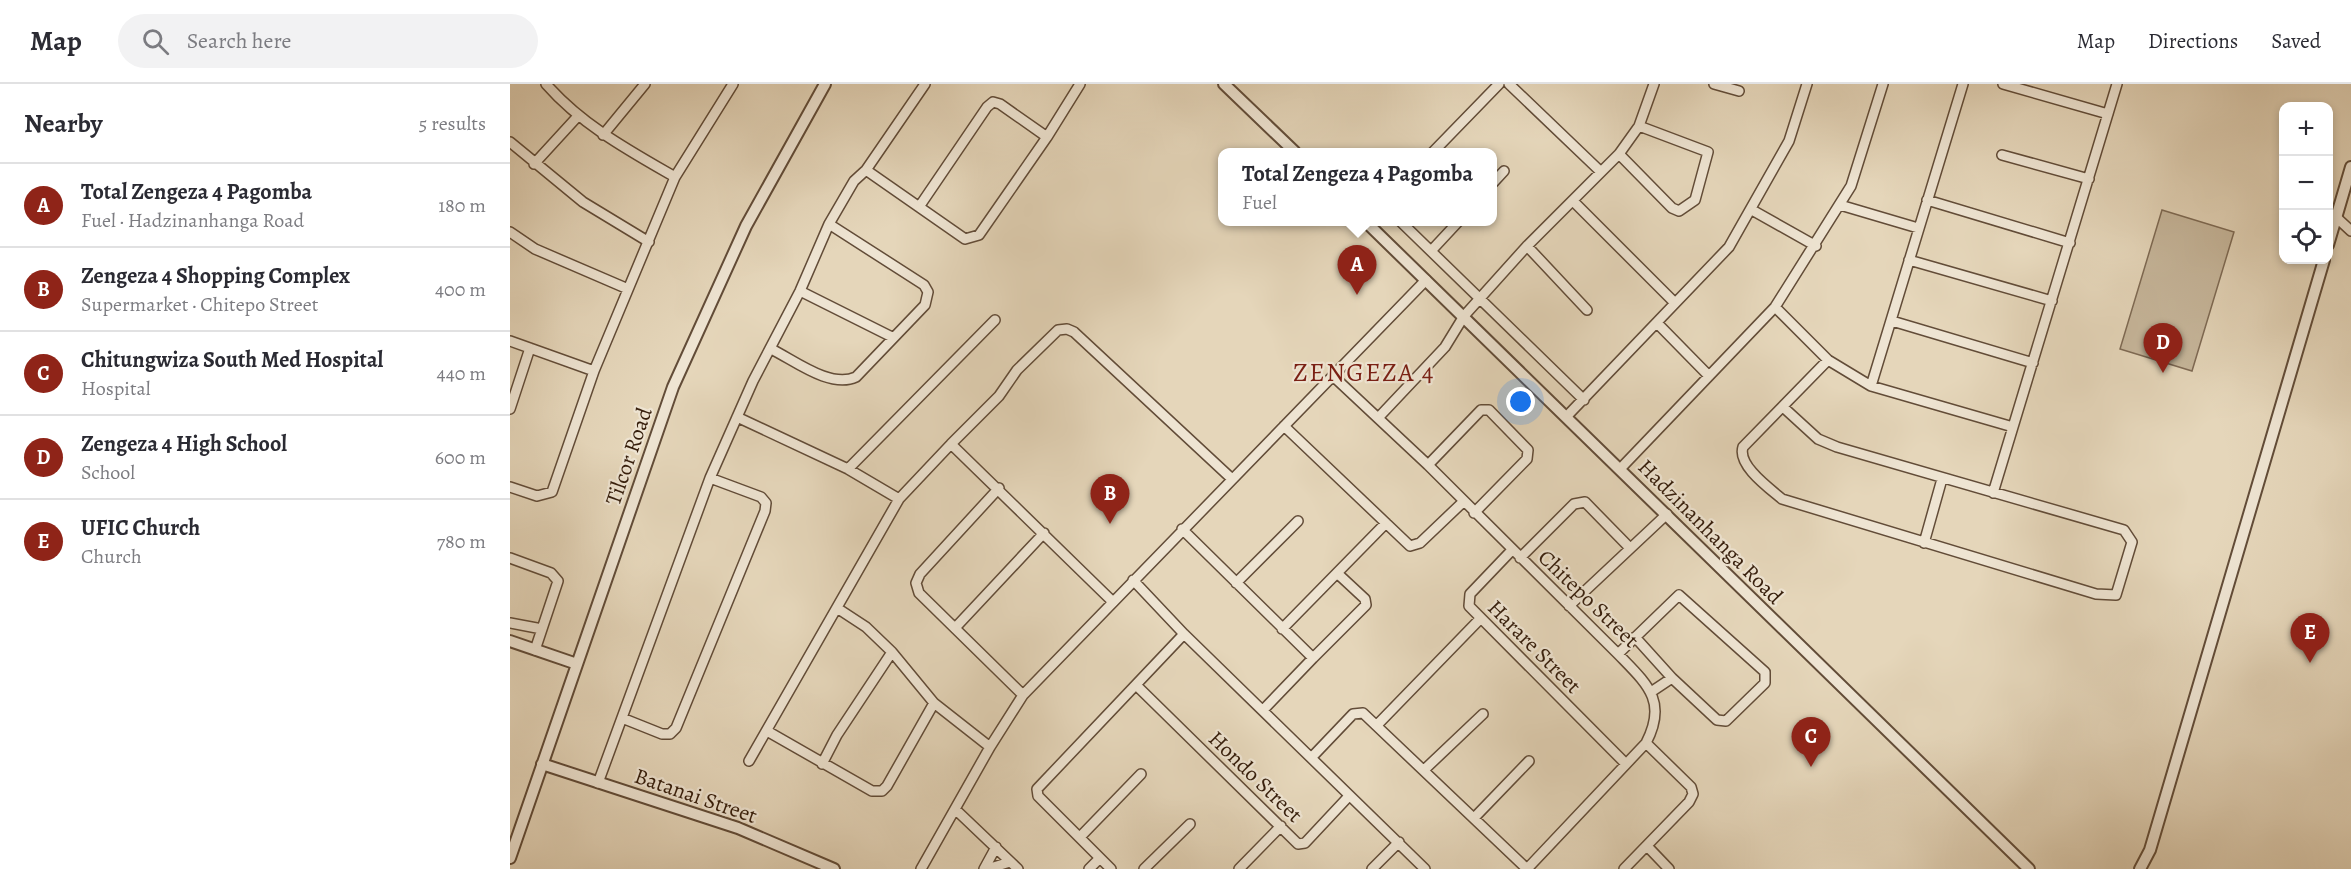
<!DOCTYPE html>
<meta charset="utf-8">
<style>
:root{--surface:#fff;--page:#f2f2f3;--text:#2b2b33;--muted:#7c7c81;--line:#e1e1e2;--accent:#8f2418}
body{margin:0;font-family:Alegreya,serif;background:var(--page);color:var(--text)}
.controls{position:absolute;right:18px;top:18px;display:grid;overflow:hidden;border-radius:12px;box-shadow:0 3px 9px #0003}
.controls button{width:54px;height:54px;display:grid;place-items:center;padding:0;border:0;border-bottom:2px solid var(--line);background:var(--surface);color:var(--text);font:30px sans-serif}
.you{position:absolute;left:1011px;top:318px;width:21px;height:21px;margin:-15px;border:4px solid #fff;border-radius:50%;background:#1a73e8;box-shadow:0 0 0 9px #1a73e833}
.badge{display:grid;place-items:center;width:39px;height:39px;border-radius:50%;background:var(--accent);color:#fff;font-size:20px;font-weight:700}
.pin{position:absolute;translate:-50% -50px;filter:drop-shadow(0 2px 3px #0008)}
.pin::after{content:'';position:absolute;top:32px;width:21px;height:18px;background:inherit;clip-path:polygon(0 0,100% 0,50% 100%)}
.popup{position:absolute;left:708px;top:64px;width:279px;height:78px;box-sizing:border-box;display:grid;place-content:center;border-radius:12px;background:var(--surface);filter:drop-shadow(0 2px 4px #0005);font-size:20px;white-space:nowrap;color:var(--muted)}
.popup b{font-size:22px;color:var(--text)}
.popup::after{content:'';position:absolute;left:50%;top:100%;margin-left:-12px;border:12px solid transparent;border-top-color:var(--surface)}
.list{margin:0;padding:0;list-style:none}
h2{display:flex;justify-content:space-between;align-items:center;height:78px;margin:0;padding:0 24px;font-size:26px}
h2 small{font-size:20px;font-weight:400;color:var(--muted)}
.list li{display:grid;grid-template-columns:39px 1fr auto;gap:18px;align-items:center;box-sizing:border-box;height:84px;padding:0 24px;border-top:2px solid var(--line)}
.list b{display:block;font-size:22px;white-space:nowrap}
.list p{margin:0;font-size:20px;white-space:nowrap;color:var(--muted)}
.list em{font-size:20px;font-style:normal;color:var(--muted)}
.icon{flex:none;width:33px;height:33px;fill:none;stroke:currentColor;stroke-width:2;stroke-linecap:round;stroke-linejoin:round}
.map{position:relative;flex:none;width:1841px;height:785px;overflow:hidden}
header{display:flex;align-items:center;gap:36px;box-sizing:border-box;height:84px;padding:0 30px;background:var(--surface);border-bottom:2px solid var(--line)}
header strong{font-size:28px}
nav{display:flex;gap:33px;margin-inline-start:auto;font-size:21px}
.search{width:420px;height:54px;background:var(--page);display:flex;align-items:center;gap:15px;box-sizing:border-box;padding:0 21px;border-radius:33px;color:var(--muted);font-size:22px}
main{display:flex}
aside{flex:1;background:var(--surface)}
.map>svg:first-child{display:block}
.green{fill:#c7b79c;stroke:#7e6a54;stroke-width:1.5}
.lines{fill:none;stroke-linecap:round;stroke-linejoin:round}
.minor-casing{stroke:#624c38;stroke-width:12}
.tertiary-casing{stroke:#624c38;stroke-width:14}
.minor{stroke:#eee4d2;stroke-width:9}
.tertiary{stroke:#eee4d2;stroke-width:10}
.labels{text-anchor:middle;stroke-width:4.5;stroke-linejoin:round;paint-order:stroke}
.street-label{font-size:22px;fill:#361e0c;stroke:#eee4d2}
.quarter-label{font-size:26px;letter-spacing:1.5px;fill:#7a1f14;stroke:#eee4d2}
</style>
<header>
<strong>Map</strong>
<div class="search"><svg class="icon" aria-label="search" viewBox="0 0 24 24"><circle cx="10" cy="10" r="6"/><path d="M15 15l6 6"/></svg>Search here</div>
<nav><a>Map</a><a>Directions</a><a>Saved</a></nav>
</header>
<main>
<aside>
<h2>Nearby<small>5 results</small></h2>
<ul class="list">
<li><span class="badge">A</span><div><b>Total Zengeza 4 Pagomba</b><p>Fuel · Hadzinanhanga Road</p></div><em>180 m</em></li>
<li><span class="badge">B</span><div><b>Zengeza 4 Shopping Complex</b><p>Supermarket · Chitepo Street</p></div><em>400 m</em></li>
<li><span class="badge">C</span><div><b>Chitungwiza South Med Hospital</b><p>Hospital</p></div><em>440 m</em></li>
<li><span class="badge">D</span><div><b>Zengeza 4 High School</b><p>School</p></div><em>600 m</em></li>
<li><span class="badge">E</span><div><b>UFIC Church</b><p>Church</p></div><em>780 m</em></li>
</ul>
</aside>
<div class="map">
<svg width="1841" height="785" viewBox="0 0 1841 785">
<rect width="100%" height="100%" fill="#e5d6ba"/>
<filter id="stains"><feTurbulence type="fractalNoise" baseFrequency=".00333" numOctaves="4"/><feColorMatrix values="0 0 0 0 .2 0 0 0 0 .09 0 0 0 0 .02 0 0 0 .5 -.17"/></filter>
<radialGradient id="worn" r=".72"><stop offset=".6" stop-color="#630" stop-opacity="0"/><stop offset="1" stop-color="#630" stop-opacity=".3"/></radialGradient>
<path class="green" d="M1652,126L1724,148L1682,287L1610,265Z"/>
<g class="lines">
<g class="minor-casing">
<path id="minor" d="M36,0C72,41 118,66 165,93
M999,0L1091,88
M1204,0L1229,7
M1493,0L1598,30
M93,51L135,0
M537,53L570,0
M0,58L73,118L139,158
M923,68L989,0
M1109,70L1162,124L1169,127L1185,116L1198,68L1129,42
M1492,71L1579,95
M24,80L68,32
M356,86L455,155L469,151L537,53L490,20L483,18L477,23L409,123
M982,100L994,87
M1417,116L1560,159
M1063,117L1165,219
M1330,121L1408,144
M1242,126L1306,162
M1827,134L1841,147
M891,138L1074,316
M0,148L25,165L118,205
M1017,162L1077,226
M921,167L948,138
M1399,176L1542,217
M290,207L382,253
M1265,223L1318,276L1361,302L1503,343
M1382,237L1523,279
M1147,239L1199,292
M0,257L84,287
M261,265C284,276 320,305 346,293L415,221L418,208L414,201L319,140
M823,292L918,381L1108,570C1137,600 1158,617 1136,659L1017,785
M1361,302L1453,0
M1273,323L1308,355L1327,363L1614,446L1622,458L1606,511L1586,510L1272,415C1259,404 1227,381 1233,363L1318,276
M0,325L20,264
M1057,332L1219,163L1279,57L1297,0
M227,333L338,385L485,236
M868,334L935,263L954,232L1017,162L1109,70L1129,42L1144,0
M774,342L900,462L910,459L953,418
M441,360L489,312L507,286L548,246L557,245L564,248L722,395
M918,381L971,326H979L1018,366L1017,375L964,429
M338,385L389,415L441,360L602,517
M1110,385L1265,223L1341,102L1373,0
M0,403L27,412L42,408L84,287L165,93L223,0
M489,404L410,490L406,499L409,509L513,611
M1483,409L1607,0
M672,445L803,574L753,626
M1414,459L1432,395
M1002,466L960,510L959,522L1116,680
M0,474L41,489L48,497L25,566
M1010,474L1064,420L1075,418L1119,463
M623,496L674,550L915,785
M726,499L788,437
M1059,522L1157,430
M327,524L356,543L382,568L424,619L480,663
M0,539L32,545
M445,544L534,449
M772,545L876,439
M1125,553L1162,594
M1108,570L1169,511L1255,588V599L1216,637L1207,636L1162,594L1141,608
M803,574L856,521L855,515L827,489
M626,601L788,760L795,759L839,712
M112,634L152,650H160L166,644L255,427L256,419L251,413L200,394
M868,640L969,536
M257,647L362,707H372L377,702L424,619
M802,673L843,630L853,629L1017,785
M239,677L389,415
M312,680L327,651L382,568
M914,686L973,630
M88,699L200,394L243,297L290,207L319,140L344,97L356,86L415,0
M445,725L508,785
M964,734L1019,677
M570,753L631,690
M1137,762L1159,785
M411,785L480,663L513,611L916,196
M474,785L486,763
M477,785L500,778
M579,785L590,774
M601,785L528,712L527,705L674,550
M634,785L680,740
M729,785L771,742
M862,785L889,758
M1114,785L1179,718L1183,710L1181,703L1136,659"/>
</g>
<g class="tertiary-casing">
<path id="tertiary" d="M714,0L785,68
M856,138L1519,785
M1818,161L1841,83
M0,557L67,580
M32,680L228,744L324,785
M0,774L163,303L236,142L315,0
M1630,785L1640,766L1814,176"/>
</g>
<use href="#minor" class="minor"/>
<use href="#tertiary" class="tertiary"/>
</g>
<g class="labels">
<g class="street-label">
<text transform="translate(118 372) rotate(-71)" y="8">Tilcor Road</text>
<text transform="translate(1201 447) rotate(45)" y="8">Hadzinanhanga Road</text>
<text transform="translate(1079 514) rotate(44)" y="8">Chitepo Street</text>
<text transform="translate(1025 562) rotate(45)" y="8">Harare Street</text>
<text transform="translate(746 692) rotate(44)" y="8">Hondo Street</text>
<text transform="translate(186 711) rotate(19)" y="8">Batanai Street</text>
</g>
<g class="quarter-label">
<text x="854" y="297">ZENGEZA 4</text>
</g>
</g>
<rect width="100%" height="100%" filter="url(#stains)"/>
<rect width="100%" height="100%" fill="url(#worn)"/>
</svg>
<div class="controls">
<button>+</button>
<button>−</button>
<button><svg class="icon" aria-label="locate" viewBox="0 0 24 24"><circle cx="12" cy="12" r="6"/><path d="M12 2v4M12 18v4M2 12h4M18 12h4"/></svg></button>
</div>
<div class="you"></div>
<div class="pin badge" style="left:847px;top:211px">A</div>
<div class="popup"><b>Total Zengeza 4 Pagomba</b>Fuel</div>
<div class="pin badge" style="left:600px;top:440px">B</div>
<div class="pin badge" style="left:1301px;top:683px">C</div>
<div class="pin badge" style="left:1653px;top:289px">D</div>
<div class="pin badge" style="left:1800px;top:579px">E</div>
</div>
</main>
